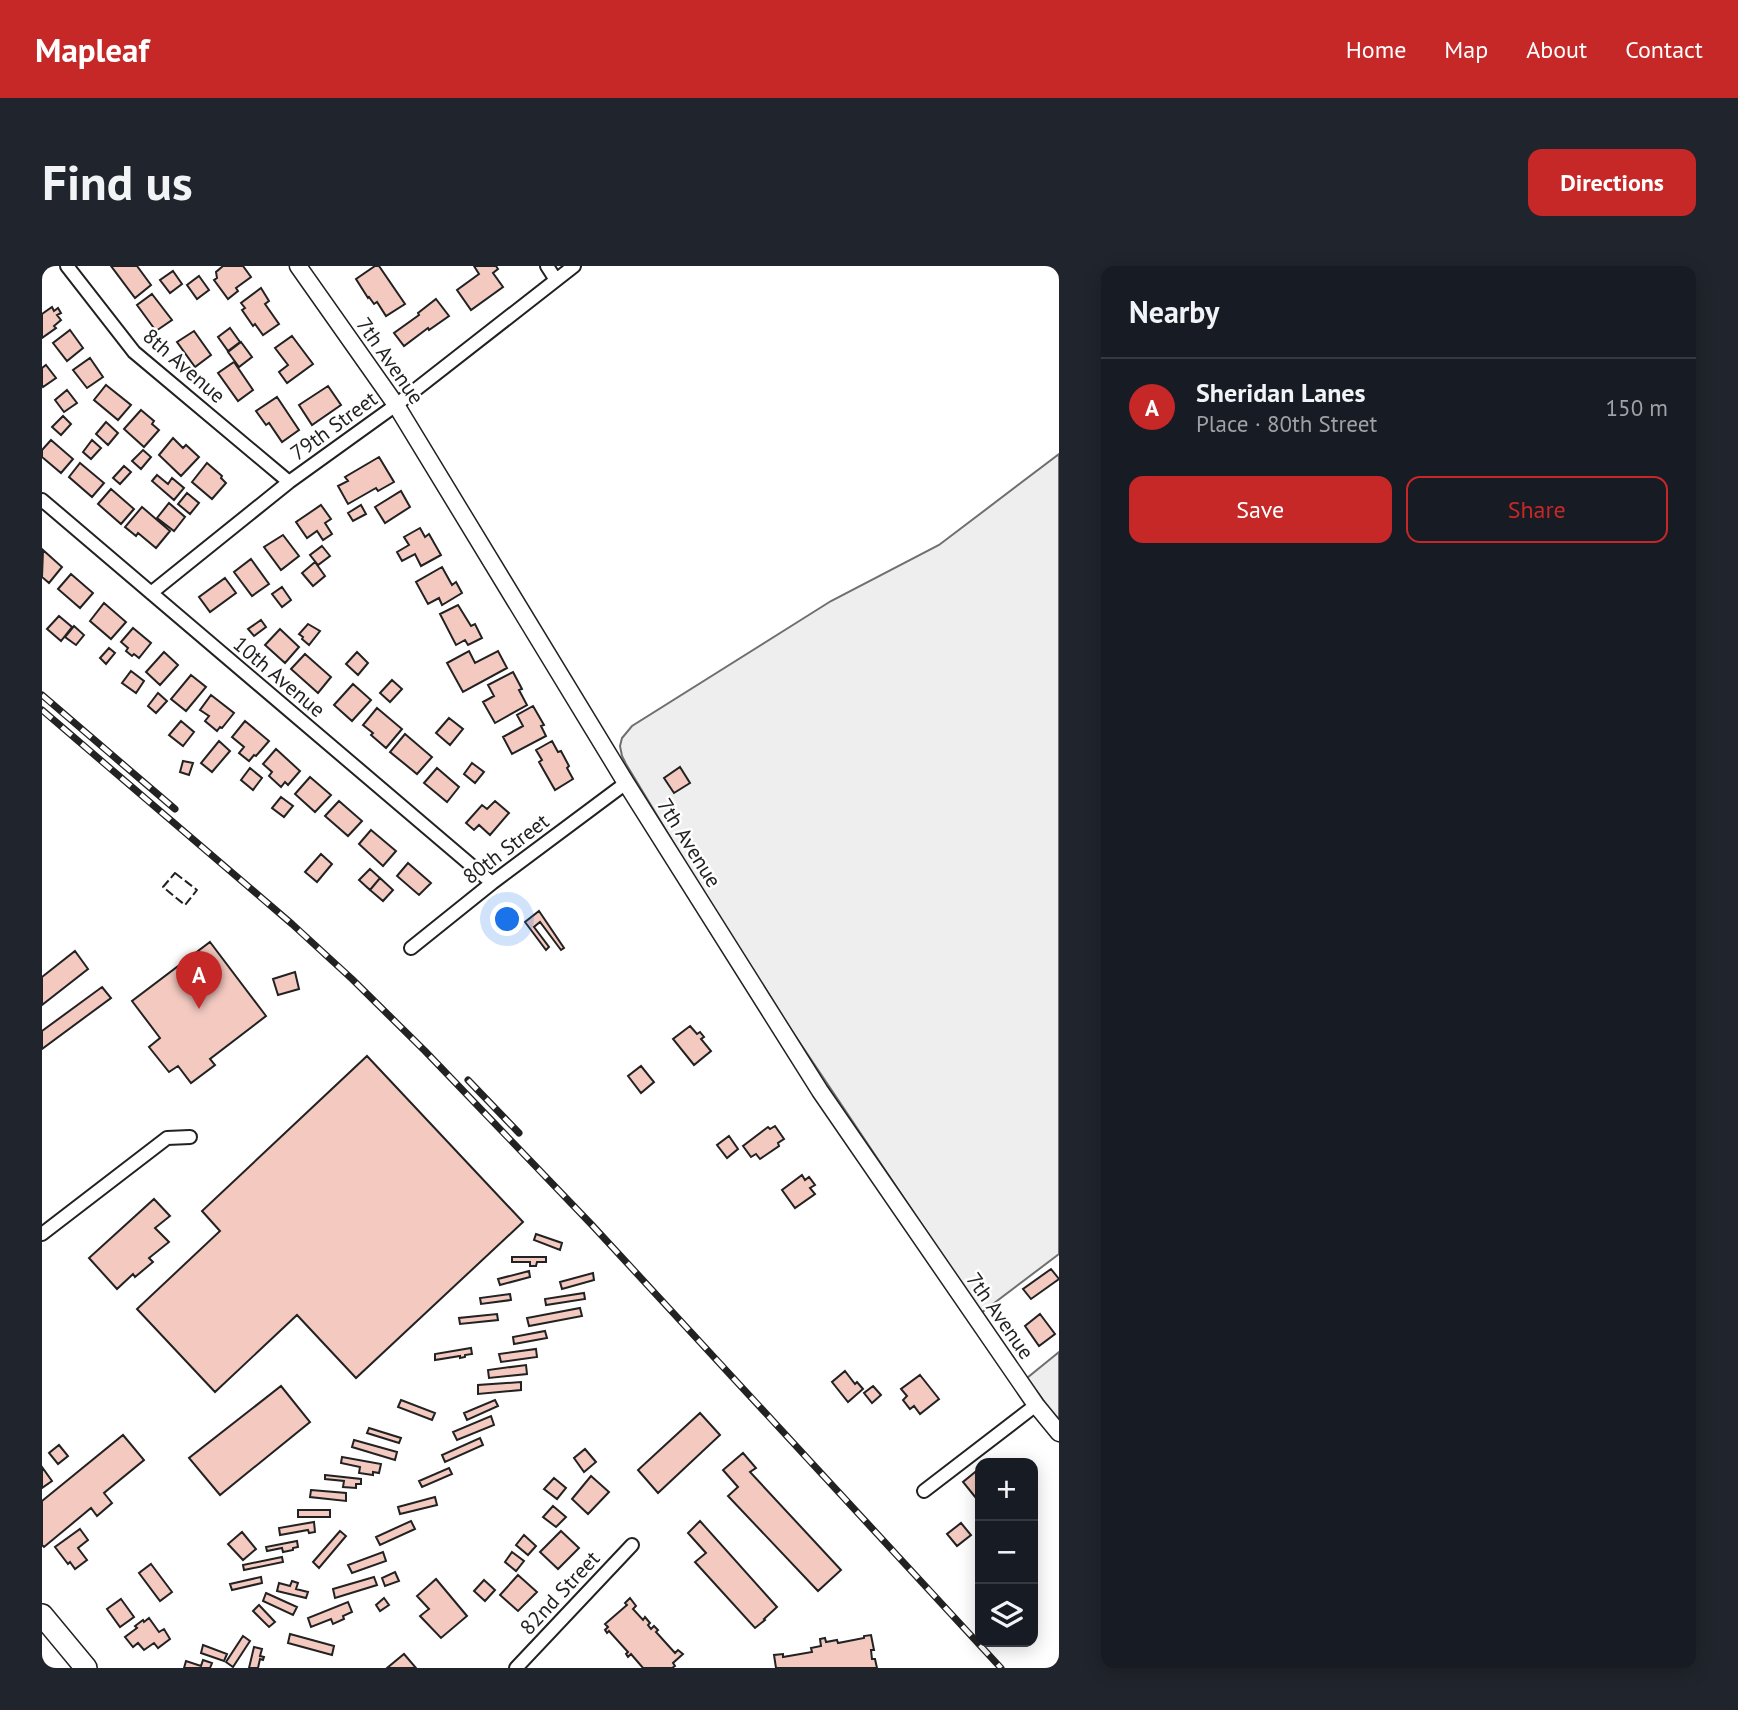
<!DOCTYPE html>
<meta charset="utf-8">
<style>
:root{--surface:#171b24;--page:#20242c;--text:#f1f3f6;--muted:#9ea1a6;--line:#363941;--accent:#c62828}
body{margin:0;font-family:"PT Sans",sans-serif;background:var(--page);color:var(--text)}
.controls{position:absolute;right:21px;bottom:21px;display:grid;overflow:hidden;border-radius:14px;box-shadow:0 4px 18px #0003}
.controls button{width:63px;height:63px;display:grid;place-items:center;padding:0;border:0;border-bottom:2px solid var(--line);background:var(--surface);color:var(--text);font:35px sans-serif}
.you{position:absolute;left:466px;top:654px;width:24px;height:24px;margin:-18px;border:5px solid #fff;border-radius:50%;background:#1a73e8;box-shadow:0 0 0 10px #1a73e833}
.badge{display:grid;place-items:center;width:46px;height:46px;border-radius:50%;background:var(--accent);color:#fff;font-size:23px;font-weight:700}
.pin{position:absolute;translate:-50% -58px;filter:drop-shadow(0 2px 4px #0008)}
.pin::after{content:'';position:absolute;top:37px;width:24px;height:21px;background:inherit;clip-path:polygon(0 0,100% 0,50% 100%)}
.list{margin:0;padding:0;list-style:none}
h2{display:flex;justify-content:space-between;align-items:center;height:91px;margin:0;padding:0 28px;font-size:30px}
h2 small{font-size:23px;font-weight:400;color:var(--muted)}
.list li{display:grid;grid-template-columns:46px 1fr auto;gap:21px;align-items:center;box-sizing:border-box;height:98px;padding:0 28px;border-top:2px solid var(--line)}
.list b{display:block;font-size:26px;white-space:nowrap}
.list p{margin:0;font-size:23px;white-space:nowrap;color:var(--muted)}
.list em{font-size:23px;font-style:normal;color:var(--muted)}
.actions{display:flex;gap:14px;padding:21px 28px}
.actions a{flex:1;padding:16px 0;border:2px solid var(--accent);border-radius:14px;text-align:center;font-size:24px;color:var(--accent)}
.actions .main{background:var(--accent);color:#fff}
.icon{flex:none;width:38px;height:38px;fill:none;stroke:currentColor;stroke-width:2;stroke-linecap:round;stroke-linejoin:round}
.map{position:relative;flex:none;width:1017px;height:1402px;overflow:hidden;border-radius:14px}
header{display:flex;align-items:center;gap:42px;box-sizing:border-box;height:98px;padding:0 35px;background:var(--accent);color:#fff}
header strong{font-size:33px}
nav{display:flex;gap:38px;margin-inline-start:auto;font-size:24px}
.intro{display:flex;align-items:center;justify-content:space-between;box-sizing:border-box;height:168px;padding:0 42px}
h1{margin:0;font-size:49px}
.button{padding:18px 32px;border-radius:14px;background:var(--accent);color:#fff;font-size:24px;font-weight:700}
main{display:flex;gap:42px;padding:0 42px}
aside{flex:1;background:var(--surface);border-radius:14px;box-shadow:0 4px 18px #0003}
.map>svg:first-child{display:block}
.green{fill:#eee;stroke:#6f6f6f;stroke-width:2}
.building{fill:#f3c9c0;stroke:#222;stroke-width:2}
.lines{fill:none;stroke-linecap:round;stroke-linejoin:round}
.minor-casing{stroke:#222;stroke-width:16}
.tertiary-casing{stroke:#222;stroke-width:19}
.primary-casing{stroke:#222;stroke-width:24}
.minor{stroke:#fff;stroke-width:12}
.tertiary{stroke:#fff;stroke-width:16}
.primary{stroke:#fff;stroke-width:21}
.rail-casing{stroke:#222;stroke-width:7}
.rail{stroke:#fff;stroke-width:4.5;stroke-dasharray:13;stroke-linecap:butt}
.fence{stroke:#222;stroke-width:2;stroke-dasharray:9 3.5;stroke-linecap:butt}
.labels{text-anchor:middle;stroke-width:5;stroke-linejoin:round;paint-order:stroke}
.street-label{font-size:21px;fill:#222;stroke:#fff}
</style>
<header>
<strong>Mapleaf</strong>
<nav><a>Home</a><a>Map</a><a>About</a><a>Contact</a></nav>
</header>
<div class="intro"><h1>Find us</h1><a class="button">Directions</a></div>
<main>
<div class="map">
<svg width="1017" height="1402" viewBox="0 0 1017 1402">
<rect width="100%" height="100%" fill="#fff"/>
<path class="green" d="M1017,188V988L939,1047L703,695L584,498L580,490L578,480L580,472L590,460L789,335L897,279Z
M1017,1086V1156L985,1112Z"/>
<path class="building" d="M69,0H95L109,19L93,32Z
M181,0H201L209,11L194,22L196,25L186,33L172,14L175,12L174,6Z
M333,0H337L363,38L344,50L335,36L332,38L327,31L326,32L314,13Z
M432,0H454L456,3L451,7L461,21L429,44L415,24L437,8Z
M131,5L140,18L128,27L118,14Z
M157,10L167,24L155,33L145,19Z
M219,22L227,35L223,38L237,58L221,69L213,58L211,60L200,44L203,42L199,37Z
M110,28L130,54L114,65L95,39Z
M394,33L407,50L387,64L386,62L362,80L352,67L377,49L376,47Z
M10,41L12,45L16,42L19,47L15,49L19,54L12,60L14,62L0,72V48Z
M188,62L198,76L186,85L176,71Z
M28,64L41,82L25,95L11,77Z
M152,65L169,89L153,101L135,76Z
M250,70L271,98L245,117L237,106L246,99L233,82Z
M199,76L210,91L197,101L186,86Z
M48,92L61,111L45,122L31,104Z
M192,96L211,124L196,135L176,107Z
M4,99L14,112L1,121L0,119V102Z
M64,119L89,139L76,154L52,134Z
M286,120L299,139L270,159L257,139Z
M25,124L35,137L22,146L13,134Z
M235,131L257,164L240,176L227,157L224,159L214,145Z
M99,144L112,155L110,158L117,164L102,181L82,163Z
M21,150L29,158L19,169L10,161Z
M64,156L76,167L66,179L54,168Z
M131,172L141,182L144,179L157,191L139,210L117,189Z
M9,174L31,193L19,207L0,191V184Z
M50,174L59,182L49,193L41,186Z
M101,184L109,191L99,203L90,195Z
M337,191L352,216L336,225L334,222L306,238L296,220L306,215L303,211Z
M38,197L62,217L50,231L27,211Z
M165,197L180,210L179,212L184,217L170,233L150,216Z
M82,200L89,206L78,218L71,212Z
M115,209L126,218L130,212L142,222L132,234L110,215Z
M69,223L92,243L79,258L56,238Z
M359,225L368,241L343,257L333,241Z
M145,227L157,237L148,248L136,238Z
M127,237L143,251L132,265L115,252Z
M279,239L289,253L283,257L290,268L281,274L275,265L265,272L254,256Z
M319,239L324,248L311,255L306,247Z
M100,241L128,265L114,282L96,267L94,270L83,261Z
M378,262L383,271L387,268L399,289L379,300L373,288L360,295L355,286L367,279L362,271Z
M241,269L257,290L239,304L222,281Z
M280,280L288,290L276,299L268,289Z
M1,284L20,301L7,317L0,311Z
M209,293L227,318L210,330L192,306Z
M273,296L283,310L271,320L260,307Z
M400,301L410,319L414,316L420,327L400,339L397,332L386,338L374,316Z
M29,308L51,327L38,342L16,323Z
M183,312L194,327L168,346L157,331Z
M240,321L249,334L240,341L230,328Z
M62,337L84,356L69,373L48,355Z
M416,339L429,360L433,358L440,372L426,379L423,374L414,379L398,348Z
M17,350L30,361L19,375L5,363Z
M219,354L224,361L212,370L206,363Z
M266,358L278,365L267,379L260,373L261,371L257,368Z
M32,360L42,369L34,379L23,371Z
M91,362L109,377L97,392L92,388L90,390L84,385L86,382L79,376Z
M238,363L257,381L243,397L223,379Z
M67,382L73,387L64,398L58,392Z
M427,385L433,397L456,385L465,402L421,426L405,397Z
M122,386L136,399L118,419L104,406Z
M315,386L326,397L316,409L304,398Z
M263,388L289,411L276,427L249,403Z
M89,405L102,415L94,427L80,417Z
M471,406L480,423L477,424L485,439L453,457L441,436L452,430L446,419Z
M149,409L164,421L144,445L129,433Z
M350,414L360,423L348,436L338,427Z
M311,418L329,434L310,455L292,439Z
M116,427L125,435L114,447L106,440Z
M169,429L192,447L180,462L178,461L175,465L163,455L167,450L158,444Z
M491,440L502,459L499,460L504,470L470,488L461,471L481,460L475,449Z
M335,442L360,463L344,482L329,469L331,467L321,459Z
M407,452L421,463L408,479L394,467Z
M139,455L152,466L141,480L127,469Z
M203,455L227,475L214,490L212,489L207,495L197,487L202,481L190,471Z
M363,468L390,491L375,508L348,486Z
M177,475L188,485L170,506L159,497Z
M510,475L516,486L519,485L527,500L525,502L531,513L513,524L497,496L500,494L494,484Z
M234,483L258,505L246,519L243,516L239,521L227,510L230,506L221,498Z
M141,495L151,497L147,509L138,506Z
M430,497L442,506L433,517L422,508Z
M638,501L648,517L632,527L622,512Z
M208,502L220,512L211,524L199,514Z
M395,502L417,521L405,536L382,517Z
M268,511L289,529L273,546L253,528Z
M239,531L251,540L242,551L230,542Z
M297,535L320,555L306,570L283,550Z
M453,535L467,547L448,569L437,559L432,564L424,557L440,539L445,543Z
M329,564L354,585L341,600L317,578Z
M279,588L290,598L275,616L263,606Z
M366,597L389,617L377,629L355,610Z
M328,603L338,612L328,624L317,614Z
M338,612L351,624L341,635L328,624Z
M497,645L522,682L519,684L498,656L492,661L507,681L504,684L483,656Z
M168,676L224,750L168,793L173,799L149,817L136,800L127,806L107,781L118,772L90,735Z
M33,685L46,703L0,739V711Z
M253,706L257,723L236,729L231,713Z
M60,721L69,732L0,783V765Z
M648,760L655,768L658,766L662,771L659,773L669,785L652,799L631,773Z
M325,790L481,956L314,1112L255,1049L173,1126L95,1043L178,965L160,945Z
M599,800L612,816L599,827L586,810Z
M733,860L742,873L736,877L737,880L718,893L714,888L709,891L701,880L726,861L728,863Z
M687,870L696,883L685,892L675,879Z
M760,909L763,914L767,911L773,919L768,922L773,928L753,942L740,924Z
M112,933L128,950L113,962L127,976L107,992L111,996L93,1011L91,1008L75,1023L47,992Z
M494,968L520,977L518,984L492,974Z
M470,991H504V996H495L494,1000H488V996H470Z
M1009,1003L1017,1013L989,1033L981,1023Z
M487,1005L488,1011L458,1019L456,1013Z
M551,1007L552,1014L520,1023L518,1016Z
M542,1027L543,1033L504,1039L503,1033Z
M468,1028L469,1034L439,1038L438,1032Z
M538,1042L540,1050L487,1060L485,1052Z
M455,1048L456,1054L418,1058L417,1052Z
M998,1048L1013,1068L997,1080L983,1060Z
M503,1065L505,1072L472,1078L471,1071Z
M429,1082L430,1088L423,1089V1091L418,1092V1090L393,1094V1088Z
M494,1083L495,1091L459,1096L457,1088Z
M484,1099L485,1108L447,1112L446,1104Z
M803,1105L813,1118L815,1116L821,1123L806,1136L790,1116Z
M878,1109L897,1133L878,1148L872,1140L868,1143L861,1134L865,1130L859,1123Z
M479,1116V1124L436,1128V1119Z
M239,1120L268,1156L178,1229L147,1192Z
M831,1120L839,1129L830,1137L822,1127Z
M359,1134L393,1147L390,1154L356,1141Z
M453,1134L456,1140L425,1154L422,1147Z
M658,1147L678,1169L616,1227L596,1204Z
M449,1150L452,1159L415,1174L411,1166Z
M327,1162L359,1172L357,1177L325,1167Z
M81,1169L102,1194L62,1227L70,1237L55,1250L49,1242L2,1281L0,1279V1235Z
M438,1172L441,1179L403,1196L400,1189Z
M312,1174L355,1186L353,1194L310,1181Z
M17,1179L26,1190L16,1198L7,1187Z
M543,1183L554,1196L542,1206L532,1192Z
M701,1187L714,1202L708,1206L799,1304L776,1325L686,1230L696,1221L681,1204Z
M300,1191L339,1198L337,1207L331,1206V1209L317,1207L318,1201L299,1197Z
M0,1201L10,1215L0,1222Z
M407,1202L410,1208L380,1221L377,1215Z
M938,1202V1229L934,1232L921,1216Z
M283,1209L319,1213V1218H314V1222L301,1221L302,1215L283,1213Z
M549,1210L567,1226L546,1248L530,1233Z
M512,1212L524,1222L515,1233L502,1223Z
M269,1224L304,1227V1235L268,1231Z
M393,1231L395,1239L358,1248L356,1241Z
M511,1240L524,1251L514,1261L501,1251Z
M256,1244H288V1251H256Z
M369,1255L373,1263L338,1279L334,1271Z
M658,1255L735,1341L722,1353L723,1354L713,1362L653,1296L664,1287L646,1267Z
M272,1256L273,1266L267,1267L266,1264L238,1269L237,1262Z
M919,1257L929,1269L915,1280L905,1268Z
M38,1263L46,1274L36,1282L45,1294L33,1303L28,1296L26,1298L13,1281Z
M298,1265L304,1270L277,1302L271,1296Z
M519,1265L537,1282L516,1303L498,1286Z
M200,1266L214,1283L201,1294L186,1278Z
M482,1269L494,1280L486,1289L474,1279Z
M255,1275L256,1281L251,1282V1284L241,1286L240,1282L225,1285L224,1281Z
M341,1286L344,1295L310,1307L306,1299Z
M470,1286L482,1295L474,1305L463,1296Z
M240,1291L241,1296L202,1304L201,1299Z
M109,1298L130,1326L118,1335L97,1307Z
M353,1306L357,1315L343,1320L340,1312Z
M476,1309L495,1326L476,1345L458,1329Z
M219,1311L220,1317L190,1324L188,1318Z
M332,1311L335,1319L293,1332L291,1323Z
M394,1313L425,1350L399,1372L378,1350L387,1343L375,1330Z
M442,1314L453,1324L443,1335L432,1325Z
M250,1315L256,1317L254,1323L266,1326L264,1332L235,1325L237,1317L248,1320Z
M224,1327L255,1341L251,1349L221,1335Z
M342,1332L347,1339L338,1345L334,1339Z
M588,1332L594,1340L591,1343L601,1354L603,1351L608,1357L606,1359L609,1363L612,1360L616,1364L614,1366L633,1387L636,1384L641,1388L631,1397L633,1400L630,1402H601L589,1388L586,1391L584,1388L586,1386L567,1365L565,1367L563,1364L566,1361L563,1358L585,1339L583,1337Z
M79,1333L92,1351L78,1361L65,1343Z
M306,1336L310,1346L301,1350L302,1353L291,1358L289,1353L269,1361L266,1352Z
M217,1339L233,1356L227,1361L211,1345Z
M107,1352L117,1366L122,1363L128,1373L116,1382L112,1377L102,1384L96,1377L91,1381L83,1371L95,1362L93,1360L101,1354L102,1356Z
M248,1368L292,1380L290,1389L246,1377Z
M829,1369L832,1384H829L830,1393H833L835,1402H734L732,1389L741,1388V1391L770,1386L769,1382L779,1380L778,1373L783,1372L784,1376L795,1374L796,1377L822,1372V1370Z
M201,1370L208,1375L191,1401L184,1396Z
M161,1379L185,1388L182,1395L159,1387Z
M212,1381L220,1383L218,1390L222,1391L221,1394L218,1393L216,1402H207Z
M362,1388L374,1402H345Z
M161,1394L170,1397L168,1402H142L144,1395L159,1400Z"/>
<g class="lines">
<g class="minor-casing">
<path id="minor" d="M25,0L92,86L247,216
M505,0L514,14
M0,234L450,617
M109,327L247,216L354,139L532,0
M369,682L450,617L584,517
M0,968L125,872L148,871
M882,1225L994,1139
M474,1402L590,1279"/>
</g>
<g class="tertiary-casing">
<path id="tertiary" d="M256,0L354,139L584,517L778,825L994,1139L1017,1167"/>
</g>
<g class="primary-casing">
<path id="primary" d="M0,1349L44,1402"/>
</g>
<use href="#minor" class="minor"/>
<use href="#tertiary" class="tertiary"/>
<use href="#primary" class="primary"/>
<g class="rail-casing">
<path id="rail" d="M0,429L133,543
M0,444L250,658L310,713L383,785L550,959L959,1402
M426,814L477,867"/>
</g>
<use href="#rail" class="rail"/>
<path class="fence" d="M133,607L155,624L143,639L121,621Z"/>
</g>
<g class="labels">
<g class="street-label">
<text transform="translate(348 95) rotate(55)" y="7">7th Avenue</text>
<text transform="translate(142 100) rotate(41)" y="7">8th Avenue</text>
<text transform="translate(292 160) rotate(-36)" y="7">79th Street</text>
<text transform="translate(237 411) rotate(40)" y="7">10th Avenue</text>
<text transform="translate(647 577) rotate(58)" y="7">7th Avenue</text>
<text transform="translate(464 583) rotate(-37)" y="7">80th Street</text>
<text transform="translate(958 1050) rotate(55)" y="7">7th Avenue</text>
<text transform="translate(518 1327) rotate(-47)" y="7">82nd Street</text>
</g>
</g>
</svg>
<div class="controls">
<button>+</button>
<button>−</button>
<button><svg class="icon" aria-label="layers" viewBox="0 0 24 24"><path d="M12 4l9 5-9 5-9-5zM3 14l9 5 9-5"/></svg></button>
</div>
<div class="you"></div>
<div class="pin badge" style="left:157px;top:743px">A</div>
</div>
<aside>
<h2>Nearby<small></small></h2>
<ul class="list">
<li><span class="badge">A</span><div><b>Sheridan Lanes</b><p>Place · 80th Street</p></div><em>150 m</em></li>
</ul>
<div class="actions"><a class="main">Save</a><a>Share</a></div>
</aside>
</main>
